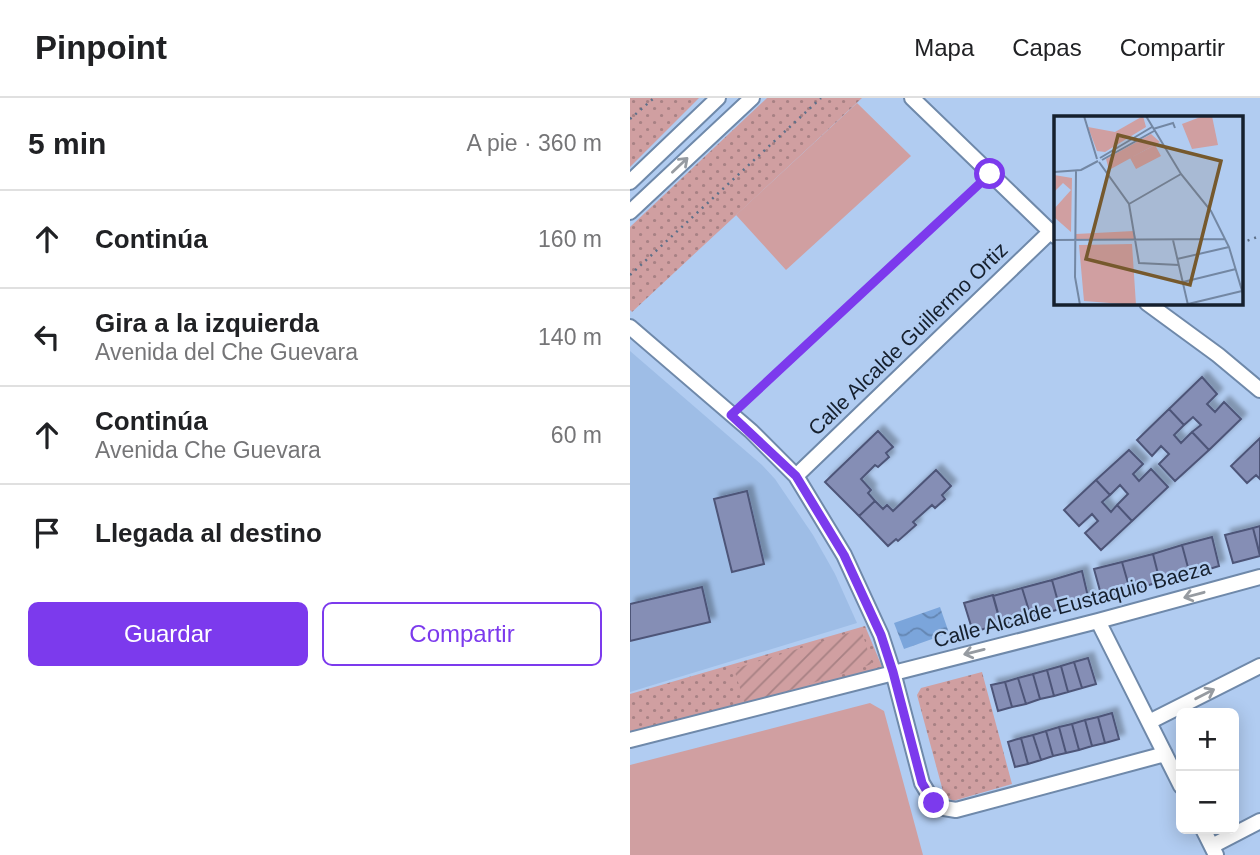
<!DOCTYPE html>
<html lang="es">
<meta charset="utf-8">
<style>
:root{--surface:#fff;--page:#f2f2f2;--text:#202124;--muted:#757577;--line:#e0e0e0;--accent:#7c3aed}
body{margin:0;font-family:Helvetica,sans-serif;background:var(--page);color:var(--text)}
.controls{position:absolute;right:21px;bottom:21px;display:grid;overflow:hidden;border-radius:10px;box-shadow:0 4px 18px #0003}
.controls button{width:63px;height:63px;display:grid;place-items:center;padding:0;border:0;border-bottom:2px solid var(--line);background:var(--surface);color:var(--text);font:35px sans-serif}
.stop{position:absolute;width:21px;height:21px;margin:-16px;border:5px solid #7c3aed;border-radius:50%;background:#fff}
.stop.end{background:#7c3aed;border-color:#fff;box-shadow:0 2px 7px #0008}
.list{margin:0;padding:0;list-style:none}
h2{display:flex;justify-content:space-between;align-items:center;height:91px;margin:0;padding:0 28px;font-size:30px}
h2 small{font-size:23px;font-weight:400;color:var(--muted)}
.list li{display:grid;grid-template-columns:46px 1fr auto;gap:21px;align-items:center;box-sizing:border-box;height:98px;padding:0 28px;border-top:2px solid var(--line)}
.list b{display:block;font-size:26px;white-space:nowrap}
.list p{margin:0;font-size:23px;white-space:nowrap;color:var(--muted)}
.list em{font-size:23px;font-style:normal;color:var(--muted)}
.actions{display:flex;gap:14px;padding:21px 28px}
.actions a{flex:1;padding:16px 0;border:2px solid var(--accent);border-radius:10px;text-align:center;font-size:24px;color:var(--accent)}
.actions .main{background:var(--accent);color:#fff}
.icon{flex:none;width:38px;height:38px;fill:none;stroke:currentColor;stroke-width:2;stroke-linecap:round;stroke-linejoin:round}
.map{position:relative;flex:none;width:630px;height:757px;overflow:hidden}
header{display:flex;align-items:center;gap:42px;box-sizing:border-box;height:98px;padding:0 35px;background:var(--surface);border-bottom:2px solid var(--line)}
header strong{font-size:33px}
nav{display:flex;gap:38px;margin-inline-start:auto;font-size:24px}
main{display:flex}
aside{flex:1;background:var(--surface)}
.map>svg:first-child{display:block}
.built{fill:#9ebde6}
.grass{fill:#d09fa1}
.park{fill:url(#park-dots)}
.garden{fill:url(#garden-furrows)}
.water{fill:url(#water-waves)}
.building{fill:#858eb5;stroke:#4e5578;stroke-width:2;filter:url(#shadow)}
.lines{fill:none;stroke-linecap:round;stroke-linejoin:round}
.minor-casing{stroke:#6f89aa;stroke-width:18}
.path{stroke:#5e7089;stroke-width:2.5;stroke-dasharray:2 5;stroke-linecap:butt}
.minor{stroke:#fff;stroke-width:14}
.oneway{stroke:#969ba1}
.route{stroke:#7c3aed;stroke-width:9}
.labels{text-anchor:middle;stroke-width:5;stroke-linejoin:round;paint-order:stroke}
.street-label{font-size:21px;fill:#16202e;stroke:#b1ccf1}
.inset-road{fill:none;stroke:#7387a3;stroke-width:2}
.view{fill:#76592d;fill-opacity:0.15;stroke:#76592d;stroke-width:3.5}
.inset-edge{fill:none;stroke:#16202e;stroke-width:3.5}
</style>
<header>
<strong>Pinpoint</strong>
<nav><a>Mapa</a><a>Capas</a><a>Compartir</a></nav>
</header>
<main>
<aside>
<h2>5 min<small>A pie · 360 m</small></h2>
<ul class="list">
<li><svg class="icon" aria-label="ahead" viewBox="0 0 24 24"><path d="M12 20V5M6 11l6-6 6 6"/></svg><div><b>Continúa</b></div><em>160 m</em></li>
<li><svg class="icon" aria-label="left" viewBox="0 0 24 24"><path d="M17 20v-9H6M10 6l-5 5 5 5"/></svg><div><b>Gira a la izquierda</b><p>Avenida del Che Guevara</p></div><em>140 m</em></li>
<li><svg class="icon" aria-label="ahead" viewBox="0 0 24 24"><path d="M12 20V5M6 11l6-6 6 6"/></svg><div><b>Continúa</b><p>Avenida Che Guevara</p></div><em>60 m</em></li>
<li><svg class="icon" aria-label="arrive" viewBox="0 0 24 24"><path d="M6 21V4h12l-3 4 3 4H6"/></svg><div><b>Llegada al destino</b></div></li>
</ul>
<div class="actions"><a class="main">Guardar</a><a>Compartir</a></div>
</aside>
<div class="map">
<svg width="630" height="757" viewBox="0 0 630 757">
<defs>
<pattern id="park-dots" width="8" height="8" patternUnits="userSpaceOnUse" patternTransform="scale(1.75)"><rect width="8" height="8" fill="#d09fa1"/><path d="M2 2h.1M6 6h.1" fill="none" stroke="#a88184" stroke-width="1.8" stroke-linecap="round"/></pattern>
<pattern id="garden-furrows" width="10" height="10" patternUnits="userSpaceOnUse" patternTransform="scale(1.75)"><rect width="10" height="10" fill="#d09fa1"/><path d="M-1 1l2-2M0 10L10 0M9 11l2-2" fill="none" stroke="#a88184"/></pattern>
<pattern id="water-waves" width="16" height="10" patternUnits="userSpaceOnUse" patternTransform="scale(1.75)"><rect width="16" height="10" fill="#7ba5db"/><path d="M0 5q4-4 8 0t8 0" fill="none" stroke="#6486b2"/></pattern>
<filter id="shadow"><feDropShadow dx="5.5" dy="-5.5" stdDeviation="2" flood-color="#0004"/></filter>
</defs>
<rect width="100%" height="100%" fill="#b1ccf1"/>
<path class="built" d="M0,253L132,367L145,381L183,437L205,476L227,525L0,594Z"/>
<path class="grass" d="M227,5L281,58L156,172L106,117Z
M240,605L254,613L293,757H0V667Z"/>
<path class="park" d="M0,0H69L0,69Z
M137,0H232L2,214L0,212V129Z
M235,528L253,571L0,638V596Z
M352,574L382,686L323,703L314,697L287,597L291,590Z"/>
<path class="garden" d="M231,531L242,566L115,606L104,571Z"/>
<path class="water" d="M310,509L319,535L274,551L264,525Z"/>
<path class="building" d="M572,279L587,296L577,306L585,314L594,304L611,321L579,352L562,334L571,327L563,319L554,327L539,311Z
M539,311L554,327L544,337L551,345L562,334L579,352L545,383L529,366L539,356L531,348L522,358L507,342Z
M248,333L263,349L256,355L259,359L248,369L245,367L231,381L241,392L238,395L245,403L229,418L195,384Z
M630,340V381L626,377L617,385L601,368Z
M499,352L513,366L503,376L509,383L521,371L538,389L502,423L487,407L498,396L490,387L480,397L466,382Z
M306,372L321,388L312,397L315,401L305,410L302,407L283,424L286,427L268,443L266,441L258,448L229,418L245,403L253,411L257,407L263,413Z
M466,382L480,397L472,404L481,414L487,407L502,423L471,452L455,435L468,423L462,416L449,428L434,412Z
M117,393L134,466L102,474L84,401Z
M630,428V457L623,430Z
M623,430L630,458L603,465L595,437Z
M582,439L589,468L560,477L552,447Z
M552,447L560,477L530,484L523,456Z
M523,456L530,484L500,492L492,464Z
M492,464L500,492L472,500L464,471Z
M452,473L459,503L430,511L422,482Z
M422,482L430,511L401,519L392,490Z
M72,489L80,524L0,543V506Z
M392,490L401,519L371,527L363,498Z
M363,497L371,526L343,534L334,505Z
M458,560L466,586L452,590L444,564Z
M444,564L452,590L438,594L431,568Z
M431,568L438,594L424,598L417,572Z
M417,572L424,598L410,601L403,576Z
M403,576L410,601L396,606L388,580Z
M388,580L396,606L382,609L375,584Z
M375,584L382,609L368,613L361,587Z
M482,615L489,641L475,645L468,619Z
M468,619L475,645L462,648L455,622Z
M455,622L462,648L449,652L442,626Z
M442,626L449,652L436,655L429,629Z
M429,629L436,655L423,658L416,633Z
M416,633L423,658L411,662L403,637Z
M403,637L411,662L398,666L391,640Z
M391,640L398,666L385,669L378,644Z"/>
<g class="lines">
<g class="minor-casing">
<path id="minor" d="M282,0L425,138
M0,84L88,0
M0,114L122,0
M517,205L588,257L630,292
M0,229L121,333L166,378L214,457L251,537L263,574L292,685L304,705L314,710L326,712L535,656
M166,378L420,134
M468,523L551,688
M519,624L630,568
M0,642L468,523L630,479
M573,731L586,757
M582,748L630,723"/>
</g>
<path class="path" d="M0,21L24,0
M611,145L630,138
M0,177L191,0
M111,307L349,85"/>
<use href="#minor" class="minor"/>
</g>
<defs><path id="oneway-shaft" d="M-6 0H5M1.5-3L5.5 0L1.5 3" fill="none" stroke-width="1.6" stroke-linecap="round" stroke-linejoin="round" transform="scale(1.75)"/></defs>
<g class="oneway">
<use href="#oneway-shaft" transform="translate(50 67) rotate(-43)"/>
<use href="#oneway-shaft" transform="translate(564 497) rotate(165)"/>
<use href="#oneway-shaft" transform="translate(344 554) rotate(166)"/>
<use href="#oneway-shaft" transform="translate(575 596) rotate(-27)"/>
</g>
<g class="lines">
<path class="route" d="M304,705L292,685L263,574L251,537L214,457L166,378L101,317L360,76"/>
</g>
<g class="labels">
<g class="street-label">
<text transform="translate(278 241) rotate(-44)" y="7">Calle Alcalde Guillermo Ortiz</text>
<text transform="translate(442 506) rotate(-15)" y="7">Calle Alcalde Eustaquio Baeza</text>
</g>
</g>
<g transform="translate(424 18)">
<rect width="189" height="189" fill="#b1ccf1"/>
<path d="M101,29L107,40L82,53L76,42ZM78,128L82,189L30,185L25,129Z" fill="#d09fa1"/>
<path d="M149,0H158L164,29L138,33L128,8Z" fill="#d09fa1"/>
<path d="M89,0L92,11L51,36L43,35L34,11L61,16ZM97,18L106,26L55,54L52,43ZM0,59L18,62L17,116L0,101V93L17,74L9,67L0,76ZM80,115L82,123L22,124V118Z" fill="#d09fa1"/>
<path class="inset-road" d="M30,0L43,43M92,0L127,58L157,95L175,131L189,178M99,13L119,7L121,12M46,42L98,11M48,44L100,15M45,46L75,88L85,147L125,149M22,55L21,161L26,189M0,56L27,54L44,45M75,88L127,58M0,124L171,123M119,124L134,189M123,143L175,131M129,166L182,153M134,188L188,175"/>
<path class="view" d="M64,19L167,45L136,169L32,143Z"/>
<rect width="189" height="189" class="inset-edge"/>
</g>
</svg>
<div class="controls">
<button>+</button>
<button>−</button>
</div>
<div class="stop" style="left:360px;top:76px"></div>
<div class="stop end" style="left:304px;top:705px"></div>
</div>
</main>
